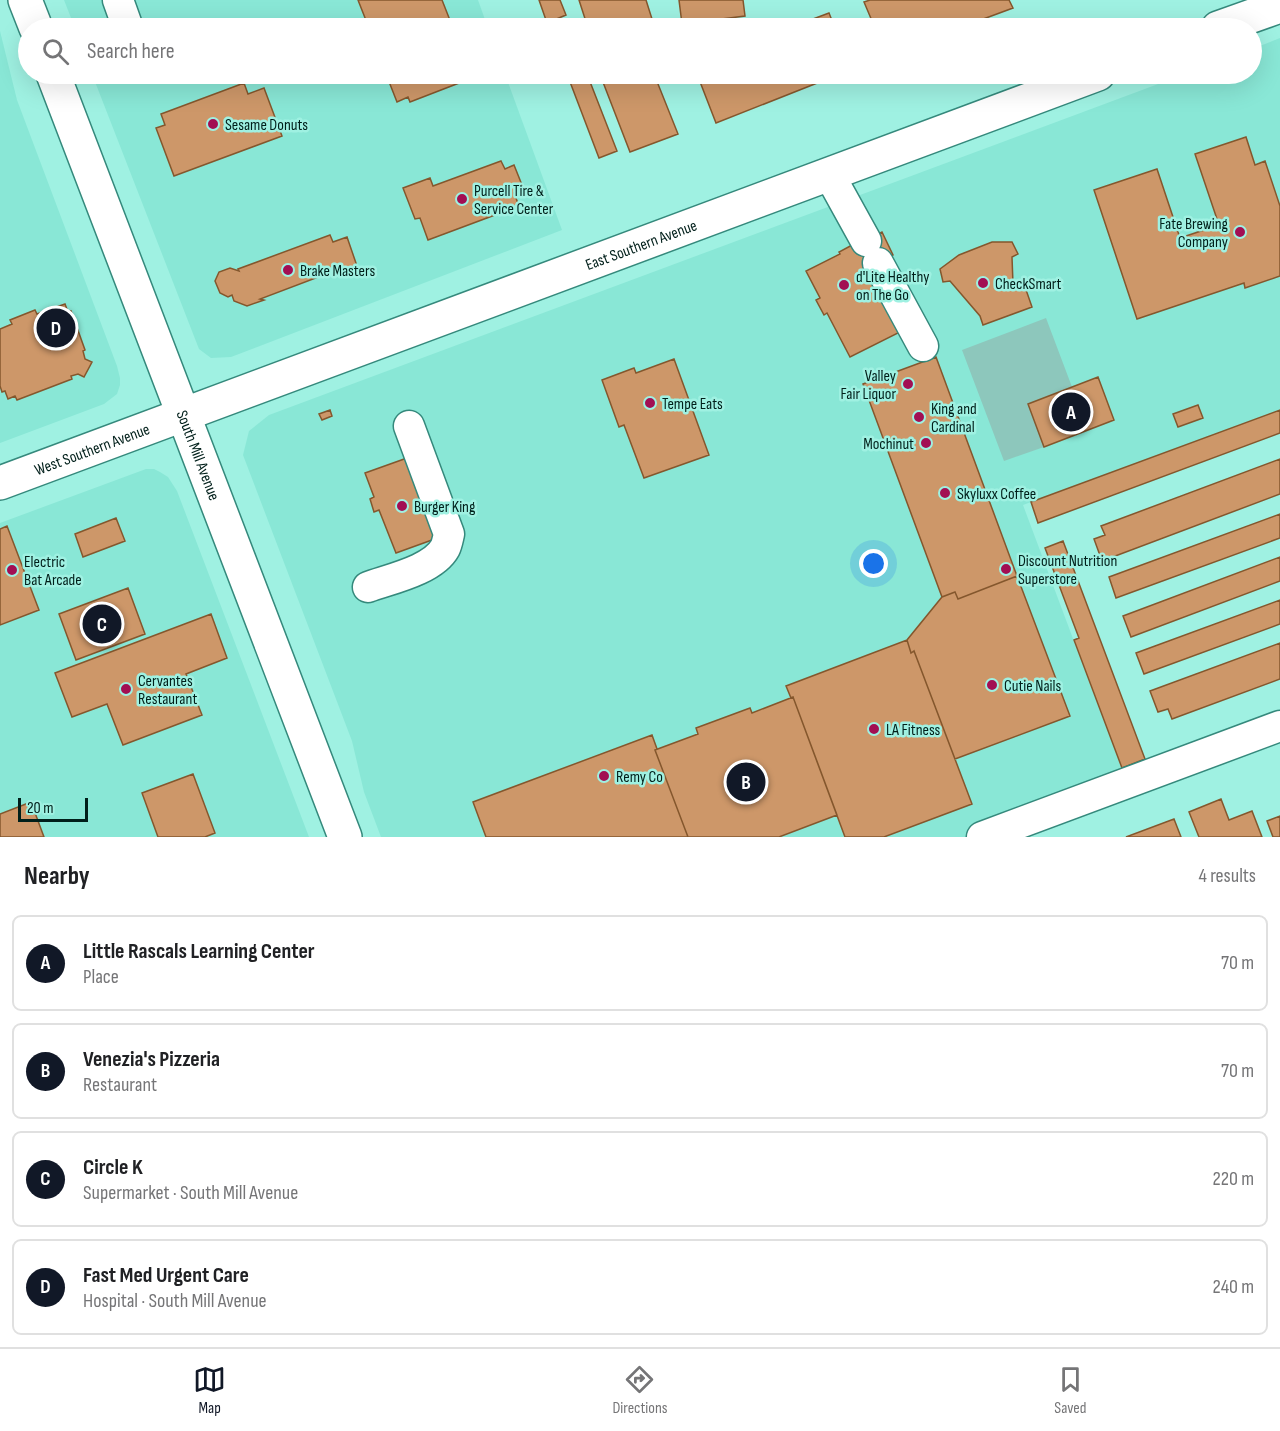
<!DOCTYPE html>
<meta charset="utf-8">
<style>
:root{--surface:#fff;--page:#f2f2f2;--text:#202124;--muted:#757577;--line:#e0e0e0;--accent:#111827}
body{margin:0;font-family:"Sofia Sans Condensed",sans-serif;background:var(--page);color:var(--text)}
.scale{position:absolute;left:18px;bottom:15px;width:70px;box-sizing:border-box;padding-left:6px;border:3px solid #001f1a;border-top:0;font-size:16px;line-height:21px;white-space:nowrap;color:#001f1a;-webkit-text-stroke:4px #9ff1e2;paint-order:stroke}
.you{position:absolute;left:874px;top:564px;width:21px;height:21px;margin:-15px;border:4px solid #fff;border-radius:50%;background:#1a73e8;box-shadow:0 0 0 9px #1a73e833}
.badge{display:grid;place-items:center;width:39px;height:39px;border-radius:50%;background:var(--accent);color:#fff;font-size:20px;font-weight:700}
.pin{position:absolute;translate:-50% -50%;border:3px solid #fff;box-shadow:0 2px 6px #0006}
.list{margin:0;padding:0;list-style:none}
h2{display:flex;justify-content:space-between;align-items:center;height:78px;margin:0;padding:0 24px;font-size:26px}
h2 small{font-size:20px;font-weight:400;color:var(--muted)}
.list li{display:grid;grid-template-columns:39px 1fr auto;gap:18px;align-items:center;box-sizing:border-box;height:96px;margin:0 12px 12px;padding:0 12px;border:2px solid var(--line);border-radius:9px}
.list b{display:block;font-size:22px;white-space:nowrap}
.list p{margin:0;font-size:20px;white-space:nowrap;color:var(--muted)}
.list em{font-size:20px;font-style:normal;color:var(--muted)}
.icon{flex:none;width:33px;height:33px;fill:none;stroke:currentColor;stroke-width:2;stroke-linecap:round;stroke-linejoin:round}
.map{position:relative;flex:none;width:1280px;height:837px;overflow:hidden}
.search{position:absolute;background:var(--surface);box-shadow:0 6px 24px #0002;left:18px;right:18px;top:18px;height:66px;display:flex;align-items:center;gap:15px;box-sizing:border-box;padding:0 21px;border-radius:33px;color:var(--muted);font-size:22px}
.sheet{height:510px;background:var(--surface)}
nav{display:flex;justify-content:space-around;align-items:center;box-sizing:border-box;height:84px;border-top:2px solid var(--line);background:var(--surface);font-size:16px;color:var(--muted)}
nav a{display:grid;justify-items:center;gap:3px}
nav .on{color:var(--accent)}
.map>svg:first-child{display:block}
.built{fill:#89e7d6}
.green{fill:#8dc7bc}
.building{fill:#cd9769;stroke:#84572d;stroke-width:1.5}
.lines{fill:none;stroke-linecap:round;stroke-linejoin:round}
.minor-casing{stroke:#35897c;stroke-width:33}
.major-casing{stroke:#35897c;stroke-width:36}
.minor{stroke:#fff;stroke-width:30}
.major{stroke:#fff;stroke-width:33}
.poi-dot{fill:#a20f53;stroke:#9ff1e2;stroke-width:2}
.labels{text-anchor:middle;stroke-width:5;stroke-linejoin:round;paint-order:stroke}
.poi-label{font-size:16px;fill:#001f1a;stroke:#9ff1e2;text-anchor:start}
.street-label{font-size:16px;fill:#001f1a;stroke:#9ff1e2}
</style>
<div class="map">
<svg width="1280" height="837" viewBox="0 0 1280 837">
<rect width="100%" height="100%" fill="#9ff1e2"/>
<path class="built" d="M64,0H478L488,28H75Z
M0,31L17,100L117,366L120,378V385L117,394L104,404L0,443Z
M1280,38V410L1023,505L1127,783L982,837H381L364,792L352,741L243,455L249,431L269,415L1185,74H1252V49Z
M92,74H505L562,230L231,357L211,358L199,349Z
M146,469H154L160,472L168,477L177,491L309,837H0V523Z"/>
<path class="green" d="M1046,318L1072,387L1028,404L1044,447L1004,461L962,350Z"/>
<path class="building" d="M358,0H442L453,28H369Z
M539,0H560L566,15L547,23Z
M579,0H646L652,19L622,28H588Z
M679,0H743L745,16L682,24Z
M870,0H1009L1013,8L959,28H875L864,2Z
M829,13L835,28H789Z
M386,74H470L472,78L410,102L408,97L397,102Z
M567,74H587L617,151L599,158Z
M611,74H654L678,134L630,152L601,77Z
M697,74H840L716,123Z
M244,83L248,94L264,88L282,136L174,176L156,128L165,125L161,114Z
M1246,137L1255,165L1265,161L1280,206V276L1245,288L1244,283L1137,319L1094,190L1157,169L1180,238L1219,225L1195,154Z
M501,161L505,169L514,165L524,190L514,193L519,206L428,240L420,218L415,219L403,188L430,178L433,186Z
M882,232L893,255L868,268L900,332L850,357L827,313L824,315L816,300L820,298L806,271L840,254L839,252L854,244L856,246Z
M330,235L333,242L347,237L357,266L343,271L342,268L260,299L264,300L247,306L234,301L232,295L228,297L220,293L215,281L219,272L230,268L239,271L238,269Z
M992,242H1012L1018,254L1012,257L1013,284H1024L1032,307L983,325L980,316L950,281L943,282L940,269L959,255Z
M65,304L68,312L71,311L85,350L83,351L85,359L92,362L84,377L78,374L71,376L72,379L17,400L15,396L8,399L5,391L2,392L0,386V329L12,324L10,320L35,310L37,314Z
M936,357L1017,576L958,599L955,592L942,597L863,384Z
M674,359L709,455L644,478L624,425L619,427L602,380L634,368L636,373Z
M1098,377L1114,420L1044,447L1028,404Z
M1198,405L1203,418L1178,427L1173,414Z
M330,410L332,416L322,420L319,414Z
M1280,410V433L1038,523L1031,502Z
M407,458L443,536L396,553L379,510L374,512L370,499L374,497L365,473Z
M1280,459V494L1102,561L1094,539L1105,535L1101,526Z
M1280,514V538L1116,598L1109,577Z
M116,518L125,541L83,557L75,534Z
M7,526L39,610L0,625V529Z
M1063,541L1145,759L1122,768L1074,640L1079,638L1045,548Z
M1280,557V581L1131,637L1123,616Z
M1017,576L1070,716L955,759L914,651L911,653L907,640L942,597L955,592L958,599Z
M128,588L145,634L76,660L59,614Z
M1280,600V624L1144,674L1136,653Z
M211,614L227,658L186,674L202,715L123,745L107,704L72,717L55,673Z
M907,640L911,653L914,651L972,804L884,837H845L793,697L791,698L786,686Z
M1280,643V679L1172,719L1168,709L1158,712L1150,691Z
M793,697L837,815L779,837H688L655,750L698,734L696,728L750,708L752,713Z
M652,735L657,749L655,750L688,837H486L473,802Z
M193,774L215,833L205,837H158L142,793Z
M1221,799L1229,820L1252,811L1262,837H1199L1189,812Z
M31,802L44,837H0V814Z
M1280,816V837H1273L1267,821Z
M1174,819L1181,837H1126Z"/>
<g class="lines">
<g class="minor-casing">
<path id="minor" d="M118,0L128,28
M829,174L866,241
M878,263L923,346
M368,587C390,579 433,570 445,548C447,544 448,538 449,534L409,426
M982,837L1280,726"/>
</g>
<g class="major-casing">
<g id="major">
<path d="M25,0L36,28"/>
<path d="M1218,28L1280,6"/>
<path id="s1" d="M53,74L345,837"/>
<path id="s2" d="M0,483L1098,74"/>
</g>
</g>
<use href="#minor" class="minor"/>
<use href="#major" class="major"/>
</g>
<g class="poi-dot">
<circle cx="213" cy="124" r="6"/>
<circle cx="462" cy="199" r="6"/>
<circle cx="1240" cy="232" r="6"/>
<circle cx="288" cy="270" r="6"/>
<circle cx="983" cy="283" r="6"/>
<circle cx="844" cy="285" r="6"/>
<circle cx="908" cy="384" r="6"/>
<circle cx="650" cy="403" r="6"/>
<circle cx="919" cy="417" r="6"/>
<circle cx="926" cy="443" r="6"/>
<circle cx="945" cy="493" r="6"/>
<circle cx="402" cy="506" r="6"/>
<circle cx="1006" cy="569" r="6"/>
<circle cx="12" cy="570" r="6"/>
<circle cx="992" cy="685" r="6"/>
<circle cx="126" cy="689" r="6"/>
<circle cx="874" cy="729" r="6"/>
<circle cx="604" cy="776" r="6"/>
</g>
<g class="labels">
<g class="poi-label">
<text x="225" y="130">Sesame Donuts</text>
<text x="474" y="196">Purcell Tire &amp;<tspan x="474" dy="18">Service Center</tspan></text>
<text x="1228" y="229" text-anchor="end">Fate Brewing<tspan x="1228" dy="18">Company</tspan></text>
<text x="300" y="276">Brake Masters</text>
<text x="856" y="282">d'Lite Healthy<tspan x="856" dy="18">on The Go</tspan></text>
<text x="995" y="289">CheckSmart</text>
<text x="896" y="381" text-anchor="end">Valley<tspan x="896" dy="18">Fair Liquor</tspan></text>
<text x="662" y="409">Tempe Eats</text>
<text x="931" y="414">King and<tspan x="931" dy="18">Cardinal</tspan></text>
<text x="914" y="449" text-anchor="end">Mochinut</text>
<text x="957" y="499">Skyluxx Coffee</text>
<text x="414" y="512">Burger King</text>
<text x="1018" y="566">Discount Nutrition<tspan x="1018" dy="18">Superstore</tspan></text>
<text x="24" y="567">Electric<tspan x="24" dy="18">Bat Arcade</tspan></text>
<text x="138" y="686">Cervantes<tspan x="138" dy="18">Restaurant</tspan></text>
<text x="1004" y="691">Cutie Nails</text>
<text x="886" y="735">LA Fitness</text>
<text x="616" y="782">Remy Co</text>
</g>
<g class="street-label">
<text dy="6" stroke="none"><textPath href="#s2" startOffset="684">East Southern Avenue</textPath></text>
<text dy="6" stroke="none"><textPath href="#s2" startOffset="98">West Southern Avenue</textPath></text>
<text dy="6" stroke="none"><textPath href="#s1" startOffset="408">South Mill Avenue</textPath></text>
</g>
</g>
</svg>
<div class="scale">20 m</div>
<div class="you"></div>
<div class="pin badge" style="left:1071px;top:412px">A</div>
<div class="pin badge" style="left:746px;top:782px">B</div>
<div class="pin badge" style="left:102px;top:624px">C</div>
<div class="pin badge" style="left:56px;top:328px">D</div>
<div class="search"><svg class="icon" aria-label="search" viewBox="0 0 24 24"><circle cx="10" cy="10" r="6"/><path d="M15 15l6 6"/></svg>Search here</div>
</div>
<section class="sheet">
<h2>Nearby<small>4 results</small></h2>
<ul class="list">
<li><span class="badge">A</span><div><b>Little Rascals Learning Center</b><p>Place</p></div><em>70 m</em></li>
<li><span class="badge">B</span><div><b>Venezia's Pizzeria</b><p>Restaurant</p></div><em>70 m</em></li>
<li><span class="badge">C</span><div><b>Circle K</b><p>Supermarket · South Mill Avenue</p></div><em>220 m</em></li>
<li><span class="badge">D</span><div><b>Fast Med Urgent Care</b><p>Hospital · South Mill Avenue</p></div><em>240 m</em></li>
</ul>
</section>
<nav>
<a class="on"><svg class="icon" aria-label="map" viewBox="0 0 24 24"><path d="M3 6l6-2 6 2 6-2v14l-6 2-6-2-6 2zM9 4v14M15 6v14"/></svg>Map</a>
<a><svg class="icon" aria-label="directions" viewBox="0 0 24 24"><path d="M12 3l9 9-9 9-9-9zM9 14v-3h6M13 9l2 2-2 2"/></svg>Directions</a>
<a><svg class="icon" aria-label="saved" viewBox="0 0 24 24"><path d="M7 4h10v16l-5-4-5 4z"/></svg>Saved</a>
</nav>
